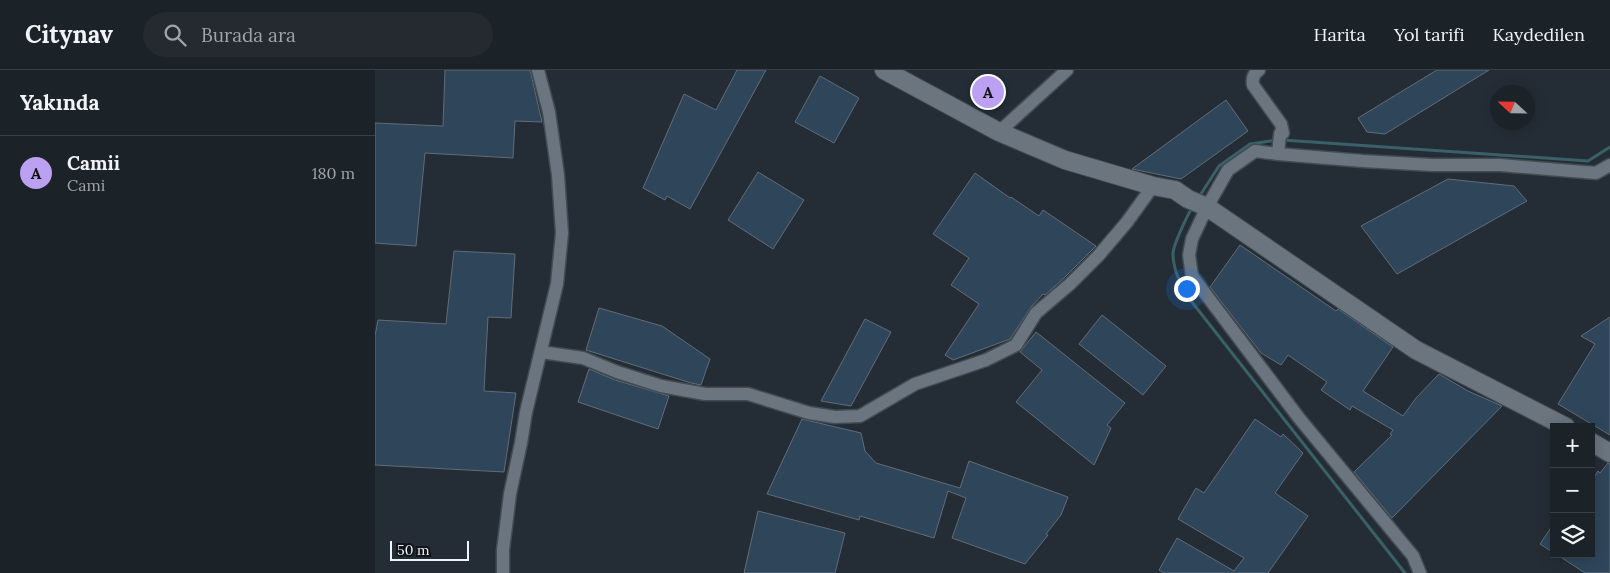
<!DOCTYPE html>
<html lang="tr">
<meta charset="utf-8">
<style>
:root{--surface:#1b2228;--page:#242a30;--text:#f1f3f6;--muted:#a0a4a8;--line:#393f45;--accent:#bca0f2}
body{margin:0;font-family:Lora,serif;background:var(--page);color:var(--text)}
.controls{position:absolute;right:15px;bottom:15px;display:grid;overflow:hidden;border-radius:0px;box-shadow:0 2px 12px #0003}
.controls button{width:45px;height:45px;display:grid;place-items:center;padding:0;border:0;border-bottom:1px solid var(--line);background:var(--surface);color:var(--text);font:25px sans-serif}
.compass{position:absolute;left:1115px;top:15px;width:45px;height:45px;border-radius:50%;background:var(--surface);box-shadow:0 2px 12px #0003;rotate:292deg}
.scale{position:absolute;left:15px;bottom:12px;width:79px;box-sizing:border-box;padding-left:5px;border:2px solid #eef4fa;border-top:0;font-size:14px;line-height:18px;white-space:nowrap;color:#eef4fa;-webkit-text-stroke:4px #111519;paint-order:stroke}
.you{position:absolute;left:811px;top:218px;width:18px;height:18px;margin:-12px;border:4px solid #fff;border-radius:50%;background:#1a73e8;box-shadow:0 0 0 8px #1a73e833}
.badge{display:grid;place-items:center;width:32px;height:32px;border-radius:50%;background:var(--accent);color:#111;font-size:16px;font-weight:700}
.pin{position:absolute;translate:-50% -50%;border:2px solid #fff;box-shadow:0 1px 5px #0006}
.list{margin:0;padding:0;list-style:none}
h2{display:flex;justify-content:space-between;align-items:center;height:65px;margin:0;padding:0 20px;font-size:21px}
h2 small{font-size:16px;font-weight:400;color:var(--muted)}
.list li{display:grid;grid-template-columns:32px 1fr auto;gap:15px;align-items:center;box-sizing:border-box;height:75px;padding:0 20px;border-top:1px solid var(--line)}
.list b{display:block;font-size:19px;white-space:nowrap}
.list p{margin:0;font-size:16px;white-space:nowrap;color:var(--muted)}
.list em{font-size:16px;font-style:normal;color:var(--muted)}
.icon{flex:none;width:28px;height:28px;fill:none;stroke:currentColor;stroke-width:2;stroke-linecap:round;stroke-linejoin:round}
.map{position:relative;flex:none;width:1235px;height:503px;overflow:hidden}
header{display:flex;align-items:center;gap:30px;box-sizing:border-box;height:70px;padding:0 25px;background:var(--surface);border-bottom:1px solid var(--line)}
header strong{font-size:24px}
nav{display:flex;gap:28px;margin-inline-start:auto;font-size:18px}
.search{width:350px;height:45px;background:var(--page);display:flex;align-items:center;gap:12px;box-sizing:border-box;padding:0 18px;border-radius:28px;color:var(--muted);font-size:19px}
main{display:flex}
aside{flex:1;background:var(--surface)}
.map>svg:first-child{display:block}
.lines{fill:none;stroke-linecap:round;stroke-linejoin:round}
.stream{stroke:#3a6167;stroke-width:3}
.building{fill:#2f465a;stroke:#626c76}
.street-casing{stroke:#434b52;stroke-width:15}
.secondary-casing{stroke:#434b52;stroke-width:20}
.street{stroke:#6a757f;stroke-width:12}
.secondary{stroke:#6a757f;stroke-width:18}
</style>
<header>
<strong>Citynav</strong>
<div class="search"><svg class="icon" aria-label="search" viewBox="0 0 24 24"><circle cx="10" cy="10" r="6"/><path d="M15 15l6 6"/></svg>Burada ara</div>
<nav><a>Harita</a><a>Yol tarifi</a><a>Kaydedilen</a></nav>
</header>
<main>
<aside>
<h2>Yakında<small></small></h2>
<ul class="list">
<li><span class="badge">A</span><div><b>Camii</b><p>Cami</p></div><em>180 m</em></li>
</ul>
</aside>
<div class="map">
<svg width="1235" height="503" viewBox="0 0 1235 503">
<rect width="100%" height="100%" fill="#242d36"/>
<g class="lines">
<path class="stream" d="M908,70L1213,91L1235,77
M824,127L844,96L875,74L902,70
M818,136C813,144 798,175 798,184C798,197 804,210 809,222L1030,503"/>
</g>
<path class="building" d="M70,0H155L167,52L140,51L138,88L50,83L41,176L0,173V53L68,56Z
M362,0H391L315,139L292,126L290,130L268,118L309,24L341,40Z
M1062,0H1114L1010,64L992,62L983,48Z
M445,6L484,28L459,73L420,52Z
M626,12L627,30L600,31L599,14Z
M851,30L873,61L806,109L757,99Z
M383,102L429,130L398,179L353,150Z
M600,103L635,128L636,127L664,146L668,140L721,176L689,208L670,225L668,224L656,237L635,269L578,290L570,285L604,234L576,215L594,188L558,164Z
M1073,109L1139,116L1152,131L1022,204L986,156Z
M865,175L961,241L963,239L1018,277L988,321L1028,346L1041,328L1064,304L1093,321L1127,336L1017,448L979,402L1017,365L1015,364L1018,360L977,336L975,340L946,320L952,312L913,285L906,295L886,283L835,217Z
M79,181L140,184L136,248L113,247L109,321L141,323L129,402L0,395V266L3,250L71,254Z
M224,238L287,256L335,289L326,315L316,313L211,280Z
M727,245L791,296L768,325L704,274Z
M1235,247V365L1183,334L1220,274L1206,266Z
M490,249L516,262L476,336L446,331Z
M661,262L750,333L732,355L736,358L719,395L641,332L667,300L645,282Z
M214,299L240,310L294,326L283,359L203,332Z
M427,349L486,363L490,381L501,393L585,418L594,391L693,427L686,445L671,464L673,465L650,494L577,468L591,428L573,421L559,468L485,446L484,450L392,424Z
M880,349L906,367L908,364L928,383L900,423L933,446L893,503H789L784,500L802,468L859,501L869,488L803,449L821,418L829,423Z
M1233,393L1235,394V503H1210L1181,484H1216V412L1223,401L1225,403Z
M383,441L470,463L460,503H369Z
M1179,453V483L1165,474Z"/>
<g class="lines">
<g class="street-casing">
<path id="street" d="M884,0C878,4 877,9 878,15L906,54L908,63L905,64L903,84
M624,62L692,0
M166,282L208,288L242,302L286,316L330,324H373L434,343L460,347L485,346L540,314L611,290L641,275L661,243L695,214L724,185L752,152L778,116
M128,503V480L135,424L146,373L151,342L182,214L187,163L183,105L174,42L163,0
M1045,503L1038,486L924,348L817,206L814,185L817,169L832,137L853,100L880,81L903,84L988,91L1057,95H1125L1221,103L1235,95"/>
</g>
<g class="secondary-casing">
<path id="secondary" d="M509,0L624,62L690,90L778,116L800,120L813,129L832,137L1041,280L1191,357
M1216,372L1235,383"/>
</g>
<use href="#street" class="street"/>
<use href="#secondary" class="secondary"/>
</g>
</svg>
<div class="controls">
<button>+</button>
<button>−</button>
<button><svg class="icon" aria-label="layers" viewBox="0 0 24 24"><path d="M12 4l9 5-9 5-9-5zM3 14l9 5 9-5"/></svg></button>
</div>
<svg class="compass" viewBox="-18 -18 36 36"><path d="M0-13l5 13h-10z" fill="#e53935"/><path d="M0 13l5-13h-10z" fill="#a0a4a8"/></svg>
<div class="scale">50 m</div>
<div class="you"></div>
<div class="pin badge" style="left:613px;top:22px">A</div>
</div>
</main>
